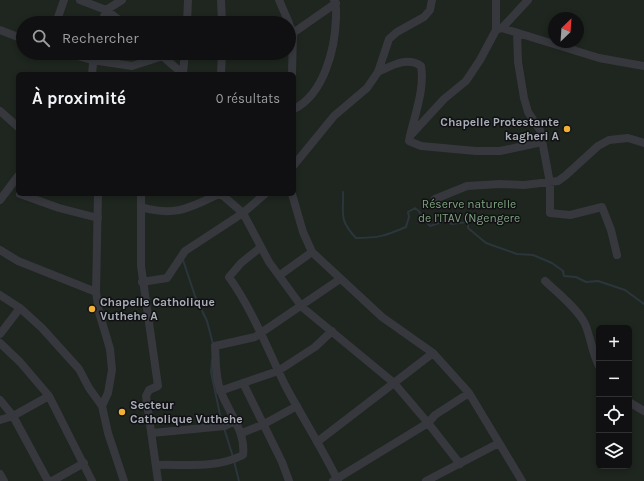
<!DOCTYPE html>
<html lang="fr">
<meta charset="utf-8">
<style>
:root{--surface:#101012;--page:#19191b;--text:#f1f3f6;--muted:#9c9d9f;--line:#303032}
body{margin:0;font-family:Karla,sans-serif;background:var(--page);color:var(--text)}
.controls{position:absolute;right:12px;bottom:12px;display:grid;overflow:hidden;border-radius:6px;box-shadow:0 2px 6px #0003}
.controls button{width:36px;height:36px;display:grid;place-items:center;padding:0;border:0;border-bottom:1px solid var(--line);background:var(--surface);color:var(--text);font:20px sans-serif}
.compass{position:absolute;left:548px;top:12px;width:36px;height:36px;border-radius:50%;background:var(--surface);box-shadow:0 2px 6px #0003;rotate:25deg}
.list{margin:0;padding:0;list-style:none}
h2{display:flex;justify-content:space-between;align-items:center;height:52px;margin:0;padding:0 16px;font-size:17px}
h2 small{font-size:13px;font-weight:400;color:var(--muted)}
.icon{flex:none;width:22px;height:22px;fill:none;stroke:currentColor;stroke-width:2;stroke-linecap:round;stroke-linejoin:round}
.map{position:relative;flex:none;width:644px;height:481px;overflow:hidden}
.search{position:absolute;background:var(--surface);box-shadow:0 2px 6px #0003;left:16px;top:16px;width:280px;height:44px;display:flex;align-items:center;gap:10px;box-sizing:border-box;padding:0 14px;border-radius:22px;color:var(--muted);font-size:15px}
.panel{position:absolute;background:var(--surface);box-shadow:0 2px 6px #0003;left:16px;top:72px;width:280px;height:124px;border-radius:6px}
.map>svg:first-child{display:block}
.green{fill:#1e261f;fill-rule:evenodd}
.lines{fill:none;stroke-linecap:round;stroke-linejoin:round}
.stream{stroke:#2c353c;stroke-width:2}
.minor{stroke:#37383d;stroke-width:8}
.poi-dot{fill:#f2b134;stroke:#111113;stroke-width:1.5}
.labels{text-anchor:middle;stroke-width:3;stroke-linejoin:round;paint-order:stroke}
.poi-label{font-size:12px;font-weight:bold;fill:#a8adb8;stroke:#111113;text-anchor:start}
.park-label{font-size:12px;fill:#7fa381;stroke:#111113}
</style>
<div class="map">
<svg width="644" height="481" viewBox="0 0 644 481">
<rect width="100%" height="100%" fill="#161618"/>
<path class="green" d="M0,0H644V481H0ZM554,18H578V42H554ZM23,23H289V53H23ZM18,74H294V194H18ZM599,328H629V466H599Z"/>
<g class="lines">
<path class="stream" d="M343,192C344,214 338,219 356,238C378,238 385,236 406,227L409,217L408,212L415,208C423,213 423,220 430,226L445,221L452,224L468,222V228L486,243L517,254L533,255L552,263L563,271L564,276L576,277L586,282L598,281L625,290L644,304
M183,260L195,296L207,321L213,344
M212,360L211,372L222,424
M224,428L233,457
M234,461L239,481"/>
<path class="minor" d="M80,0L106,10L123,23
M221,0L222,23
M279,0L289,23
M56,23L64,0
M102,23L106,10L122,0
M187,23L188,0
M289,24L293,33L292,74
M502,28L599,58L644,66
M498,29L502,28L528,0
M0,30L23,39
M293,33L336,3
M517,33L518,62L524,98L528,112L540,130L550,183V213L570,215L602,207L611,230L617,255
M67,53L92,60L132,66L163,56
M160,54L183,74
M378,72C391,66 407,56 421,66C425,88 415,114 410,136L444,99L466,81L480,60L496,30V0
M183,73L185,53
M92,74L94,53
M221,74L222,53
M294,109C324,94 335,49 336,18C336,12 337,5 334,0
M0,111L18,127
M410,136L409,141L421,146L476,151H500L542,142
M294,165L334,116L367,88L378,72L389,39L397,32L424,17L430,10L432,0
M20,194L59,208L98,218
M98,194L96,292L99,312L110,349L112,370L108,393L102,406L108,433L124,481
M141,194V266L158,386L149,390L146,396L158,481
M221,194L243,213L269,262L302,307L394,383L428,423L460,464
M292,194L303,232L312,252L382,317L433,353L469,393L522,481
M435,199L467,186L500,184L524,185L558,181L565,176L598,146L609,140L628,138L644,143
M0,200L18,176
M141,207C175,217 189,208 219,194
M261,247L241,263L229,277C253,311 267,348 285,385C302,417 322,448 338,481
M0,250L18,261L96,292
M280,275L312,252
M545,281C557,292 579,310 585,324C591,338 592,353 599,366
M142,282L167,278L185,251L243,213L265,194
M0,295L20,308L42,328L79,369L89,388L102,406
M0,334L20,308
M0,343L20,362L49,396L92,481
M243,383L282,462L289,481
M220,391L278,371L315,347L332,331
M0,400L13,416L48,481
M629,402L644,411
M0,420L13,416L49,396
M152,433L225,426L235,421
M242,433L264,424L297,406
M317,442L433,353
M156,465C187,464 215,469 243,455C246,432 229,413 221,392C215,378 216,361 215,346L255,337L340,279
M0,474L4,481
M52,481L84,463
M333,481L428,423L435,415L469,393
M426,481L499,443"/>
</g>
<g class="poi-dot">
<circle cx="567" cy="129" r="4"/>
<circle cx="92" cy="309" r="4"/>
<circle cx="122" cy="412" r="4"/>
</g>
<g class="labels">
<g class="poi-label">
<text x="559" y="126" text-anchor="end">Chapelle Protestante<tspan x="559" dy="14">kagheri A</tspan></text>
<text x="100" y="306">Chapelle Catholique<tspan x="100" dy="14">Vuthehe A</tspan></text>
<text x="130" y="409">Secteur<tspan x="130" dy="14">Catholique Vuthehe</tspan></text>
</g>
<g class="park-label">
<text x="469" y="208">Réserve naturelle<tspan x="469" dy="14">de l'ITAV (Ngengere</tspan></text>
</g>
</g>
</svg>
<div class="controls">
<button>+</button>
<button>−</button>
<button><svg class="icon" aria-label="locate" viewBox="0 0 24 24"><circle cx="12" cy="12" r="6"/><path d="M12 2v4M12 18v4M2 12h4M18 12h4"/></svg></button>
<button><svg class="icon" aria-label="layers" viewBox="0 0 24 24"><path d="M12 4l9 5-9 5-9-5zM3 14l9 5 9-5"/></svg></button>
</div>
<svg class="compass" viewBox="-18 -18 36 36"><path d="M0-13l5 13h-10z" fill="#e53935"/><path d="M0 13l5-13h-10z" fill="#9c9d9f"/></svg>
<div class="search"><svg class="icon" aria-label="search" viewBox="0 0 24 24"><circle cx="10" cy="10" r="6"/><path d="M15 15l6 6"/></svg>Rechercher</div>
<section class="panel">
<h2>À proximité<small>0 résultats</small></h2>
<ul class="list">
</ul>
</section>
</div>
